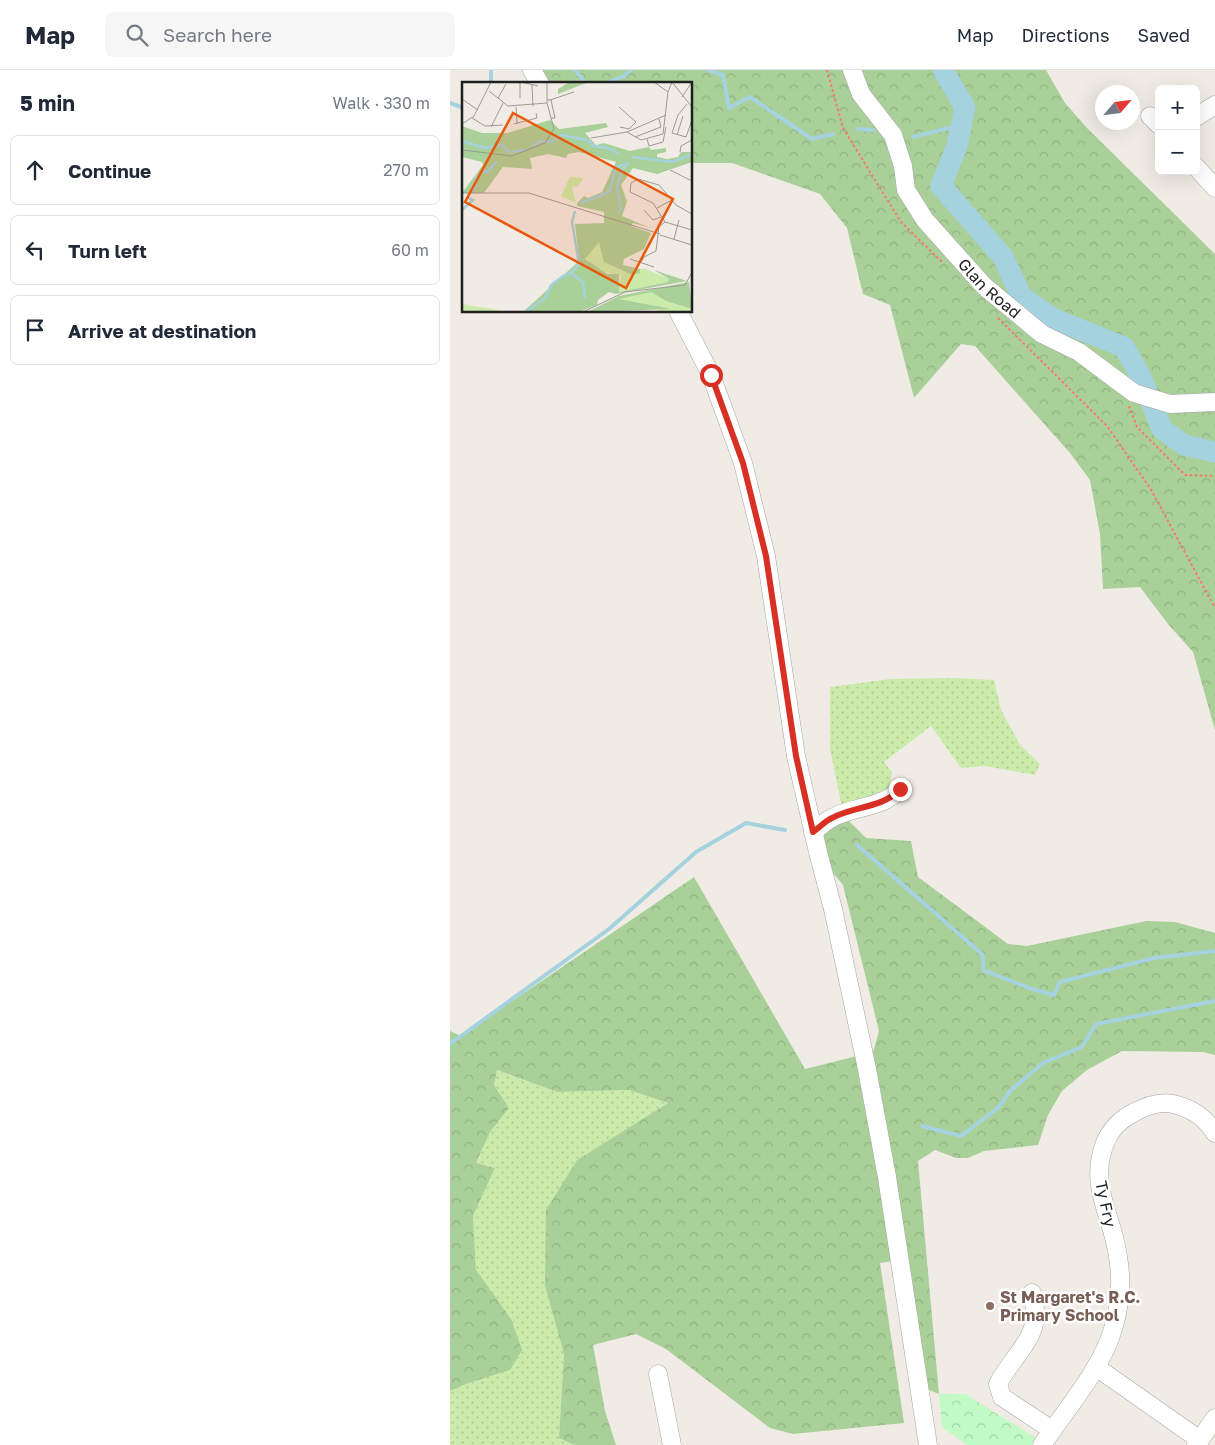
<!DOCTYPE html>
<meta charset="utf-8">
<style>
:root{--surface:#fff;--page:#f6f6f7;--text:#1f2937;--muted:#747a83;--line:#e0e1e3}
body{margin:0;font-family:"Golos Text",sans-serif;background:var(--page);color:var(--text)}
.controls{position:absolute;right:15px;top:15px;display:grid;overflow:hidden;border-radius:8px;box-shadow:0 5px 20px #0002}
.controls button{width:45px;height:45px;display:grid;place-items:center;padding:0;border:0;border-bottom:1px solid var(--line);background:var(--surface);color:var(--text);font:25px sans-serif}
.compass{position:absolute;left:645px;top:15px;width:45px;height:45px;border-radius:50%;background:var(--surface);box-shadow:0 5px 20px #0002;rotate:62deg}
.stop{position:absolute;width:15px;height:15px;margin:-11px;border:4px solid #d93025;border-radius:50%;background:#fff}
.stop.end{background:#d93025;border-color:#fff;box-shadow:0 1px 5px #0008}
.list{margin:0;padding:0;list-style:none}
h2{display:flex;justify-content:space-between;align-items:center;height:65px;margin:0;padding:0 20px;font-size:21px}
h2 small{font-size:16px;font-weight:400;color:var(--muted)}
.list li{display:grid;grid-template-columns:32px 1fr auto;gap:15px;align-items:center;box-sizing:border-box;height:70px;margin:0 10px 10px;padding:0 10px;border:1px solid var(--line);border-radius:8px}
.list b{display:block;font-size:19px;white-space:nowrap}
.list em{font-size:16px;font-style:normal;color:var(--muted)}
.icon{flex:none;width:28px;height:28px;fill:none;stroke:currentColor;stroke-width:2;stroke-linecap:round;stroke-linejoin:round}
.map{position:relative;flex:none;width:765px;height:1375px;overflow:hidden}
header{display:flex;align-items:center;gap:30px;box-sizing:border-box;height:70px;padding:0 25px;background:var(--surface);border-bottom:1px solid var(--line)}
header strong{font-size:24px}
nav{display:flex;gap:28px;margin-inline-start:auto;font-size:18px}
.search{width:350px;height:45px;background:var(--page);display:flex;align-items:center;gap:12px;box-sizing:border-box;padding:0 18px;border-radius:8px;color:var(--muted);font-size:19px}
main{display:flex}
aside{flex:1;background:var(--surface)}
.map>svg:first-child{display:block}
.grass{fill:url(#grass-dots)}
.forest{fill:url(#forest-crowns)}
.park{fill:url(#park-crowns)}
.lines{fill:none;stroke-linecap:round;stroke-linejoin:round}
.stream{stroke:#a4d2de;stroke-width:4}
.river{stroke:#a4d2de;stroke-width:21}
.minor-casing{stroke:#a6a6a6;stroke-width:19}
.path{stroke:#fc7669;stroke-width:2;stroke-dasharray:2.5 2.5;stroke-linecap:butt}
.minor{stroke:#fff;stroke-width:18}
.route{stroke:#d93025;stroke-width:6}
.education-dot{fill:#8d6e63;stroke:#fff;stroke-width:2}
.labels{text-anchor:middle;stroke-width:5;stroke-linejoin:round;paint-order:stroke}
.street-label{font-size:16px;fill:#1f1f1f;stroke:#fff}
.education-label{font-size:16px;font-weight:bold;fill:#785e54;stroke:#fff;text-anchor:start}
.inset-river{fill:none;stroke:#a4d2de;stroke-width:2.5}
.inset-road{fill:none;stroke:#9c9a96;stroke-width:1}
.view{fill:#e8590c;fill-opacity:0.15;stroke:#e8590c;stroke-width:2.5}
.inset-edge{fill:none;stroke:#1f1f1f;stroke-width:2.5}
</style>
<header>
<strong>Map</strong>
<div class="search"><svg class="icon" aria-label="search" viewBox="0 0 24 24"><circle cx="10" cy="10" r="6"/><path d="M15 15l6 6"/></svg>Search here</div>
<nav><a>Map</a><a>Directions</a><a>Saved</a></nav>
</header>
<main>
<aside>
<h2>5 min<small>Walk · 330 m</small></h2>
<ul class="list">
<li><svg class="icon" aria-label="ahead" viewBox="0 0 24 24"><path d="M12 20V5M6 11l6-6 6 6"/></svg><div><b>Continue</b></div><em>270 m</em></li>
<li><svg class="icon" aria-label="left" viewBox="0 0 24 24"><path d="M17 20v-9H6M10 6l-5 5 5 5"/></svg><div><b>Turn left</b></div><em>60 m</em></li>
<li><svg class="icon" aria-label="arrive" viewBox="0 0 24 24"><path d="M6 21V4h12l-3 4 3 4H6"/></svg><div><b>Arrive at destination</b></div></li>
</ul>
</aside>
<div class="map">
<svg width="765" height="1375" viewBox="0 0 765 1375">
<defs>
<pattern id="grass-dots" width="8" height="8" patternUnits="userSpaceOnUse" patternTransform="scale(1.25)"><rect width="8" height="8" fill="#cbebaa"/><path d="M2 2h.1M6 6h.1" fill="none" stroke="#aec992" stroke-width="1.8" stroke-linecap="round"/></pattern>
<pattern id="forest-crowns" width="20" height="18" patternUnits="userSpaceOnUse" patternTransform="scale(1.25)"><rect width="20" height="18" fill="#aad099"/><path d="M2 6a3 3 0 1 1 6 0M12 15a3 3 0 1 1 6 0" fill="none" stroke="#92b283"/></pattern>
<pattern id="park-crowns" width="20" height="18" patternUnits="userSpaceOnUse" patternTransform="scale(1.25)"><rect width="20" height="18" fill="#c1fac5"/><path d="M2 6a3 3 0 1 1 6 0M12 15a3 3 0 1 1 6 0" fill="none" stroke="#a5d6a9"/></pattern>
</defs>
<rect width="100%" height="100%" fill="#f0ece5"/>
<path class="grass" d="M504,608L544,610L551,640L570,675L590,694L585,705L535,696L511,698L481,656L434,692L442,702L439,718L434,725L392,738L380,679V617L440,609Z
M46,1000L107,1022L179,1020L218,1033L127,1090L95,1216L114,1284L109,1368L124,1375H0V1321L16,1314L60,1300L61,1249L26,1201L23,1146L45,1098L26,1094L40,1062L59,1038L44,1015Z"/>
<path class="forest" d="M82,0H596L615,33L637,58L765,184V660L743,582L718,554L690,517L653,519L650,464L640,410L620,383L525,276L511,274L464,328L440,235L413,224L397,158L370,124L282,93H241V14H90Z
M397,749L416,768L461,771L468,807L558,874L577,876L696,851L725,852L765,863V985L753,982L672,981L637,1000L612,1021L598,1045L588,1075L534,1081L518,1088H506L485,1080L468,1091L489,1324L479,1320L457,1189L430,1193L454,1353L343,1364L320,1358L216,1279L186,1264L143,1275L155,1341L166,1375H124L109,1368L114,1284L95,1216L96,1140L127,1090L218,1033L179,1020L107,1022L47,1000L44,1015L59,1038L40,1062L26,1093L45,1098L23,1146L26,1200L61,1249L72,1280L60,1300L16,1314L0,1321V961L11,966L244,807L355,999L423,982L429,961L393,815L379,798L372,763Z"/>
<path class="park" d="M489,1324H515L586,1368L582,1375H517L492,1357Z"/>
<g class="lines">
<path class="stream" d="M125,0L137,14
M258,0L273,5L279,38L300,27L362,69L383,64
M41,14V0
M155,14L174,6L181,0
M0,33L14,38
M407,59L423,60
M463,67L511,55
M407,775L533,885V900L582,919L604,925L610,912L704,888L765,881
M0,974L159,859L246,782L296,753L335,760
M472,1056L511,1066L549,1037L560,1021L593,993L632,977L646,954L765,931"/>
<path class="river" d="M493,0L515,37L507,76L491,116L553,187L571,226L604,249L674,277L690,305L712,359L734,375L765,382"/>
<g class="minor-casing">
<g id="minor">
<path d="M82,0L90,14"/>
<path id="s1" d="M402,0L411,24L443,65L453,96L456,120L475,150L534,216L592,264L629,282L684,323L720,334L765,332"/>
<path d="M700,46L709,55"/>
<path d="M746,47L765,35"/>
<path d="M746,97L765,118"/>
<path d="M228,241L261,305L293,393L316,486L346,686L368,782L383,839L417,999L437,1107L478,1375"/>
<path d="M363,762C369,758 375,751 382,748C403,736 434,738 450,719"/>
<path d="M582,1223C583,1230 586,1239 585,1246C585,1270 558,1293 548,1314L552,1327L602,1360"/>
<path d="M646,1297L750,1370"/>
<path d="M208,1304L222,1375"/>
<path d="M592,1375C615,1341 652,1298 663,1259C670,1236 672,1210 668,1187C663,1145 638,1118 655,1073C660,1060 671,1049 683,1043C694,1037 710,1031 723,1034C741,1038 755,1047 765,1063"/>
<path d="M746,1375L765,1348"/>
</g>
</g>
<path class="path" d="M377,0L393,58L451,152L492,192
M548,248L657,356L700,418L765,538
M679,336L687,357L735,405L765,406"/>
<use href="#minor" class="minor"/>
</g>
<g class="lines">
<path class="route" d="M261,305L293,393L316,486L346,686L363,762C369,758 375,751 382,748C403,736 434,738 450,719"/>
</g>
<circle class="education-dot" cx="540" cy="1236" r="5"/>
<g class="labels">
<g class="street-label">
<text dy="6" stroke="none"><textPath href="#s1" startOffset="264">Glan Road</textPath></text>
<text transform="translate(656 1134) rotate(78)" y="6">Ty Fry</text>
</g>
<g class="education-label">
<text x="550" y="1233">St Margaret's R.C.<tspan x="550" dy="18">Primary School</tspan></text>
</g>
</g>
<g transform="translate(12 12)">
<rect width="230" height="230" fill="#f0ece5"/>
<path d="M108,95L122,96L116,104L110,105L114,121L99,114ZM137,159L151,185L170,193L178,191V187H184L207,197L206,200L156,210L159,194L138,189L123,177ZM189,210L204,219L230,227V230H197V227H209L157,217V214ZM0,222L41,229V230H0Z" fill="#cbebaa"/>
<path d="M108,0H127L96,12V7ZM88,38L97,47L144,41L146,45L123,51L134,63L142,61L168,69L187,65L189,68L204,66V70L195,72V75L205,77L216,75L219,70H230V80L195,92L171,86L159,103L165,119L160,134L188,146L171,141L169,144L189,151L182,167L162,177L161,183L178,187V191L170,193L142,180L137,160L123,177L145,192H157V210L206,200L207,197L192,188L225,199L154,212L147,210L136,218L135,223L117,230H61L117,179L113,142L142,141V130L115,124V121L122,114L126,116L140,110L154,80L117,70L106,72L104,76L86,72L68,76L70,87L41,85L22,111H0L21,83L20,80L0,75V44L20,51H45ZM227,200L230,227L204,219L189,210L157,217L210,227L125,230L157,214Z" fill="#aad099"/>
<path class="inset-river" d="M0,59L23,66L40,63L47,70L64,68M70,65L77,59L89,60L99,53L125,58L132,64L146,66L157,72M169,75L211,80L230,72M9,109L14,105V96L21,89L25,90L35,80M119,121L147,110L154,86L161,82M0,128L11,118L5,115M156,131L159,127L155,104L160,88L166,80M110,192L121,200L123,216M64,230L83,216L89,203L101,194L109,191L117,182L110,140L113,129"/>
<path class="inset-road" d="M58,0V16M59,0L76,4M192,0L206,10M210,0L230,25M70,3L71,24M27,9L46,24L85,21M220,15L230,0M36,16L44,2M0,17L16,28M85,18H89L93,36H89M88,18L112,10M225,22L216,33L210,51L224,55L230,38M54,25L55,41M157,25L174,40L167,47L158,45M10,36L23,44L41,43M0,42L12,34L29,0M52,42L75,36L74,31M29,45L41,21M165,50L179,58L201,52L206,10L210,0M215,53L221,34M173,55L199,45L197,37M129,56L165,50L204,33M185,57L187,64L201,60L204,45M0,68L50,74L83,61L92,47L85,21V0M218,70L219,64L230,58M208,88L230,99M0,111H67L198,152M195,126L210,118M182,128L191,138L199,135M230,132L214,123L197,103L176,97L169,101L168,110L191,121L203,140L230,148M198,153L230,163M212,157L217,138M168,177L192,185M179,180L182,175L194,169L197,145L203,140M121,230L163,210L223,203L230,190"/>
<path class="view" d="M51,31L211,117L164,206L3,120Z"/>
<rect width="230" height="230" class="inset-edge"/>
</g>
</svg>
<div class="controls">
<button>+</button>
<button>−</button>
</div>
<svg class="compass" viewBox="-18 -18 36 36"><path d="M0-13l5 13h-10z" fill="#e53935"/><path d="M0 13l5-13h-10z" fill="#747a83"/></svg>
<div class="stop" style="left:261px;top:305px"></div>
<div class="stop end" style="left:450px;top:719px"></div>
</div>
</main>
